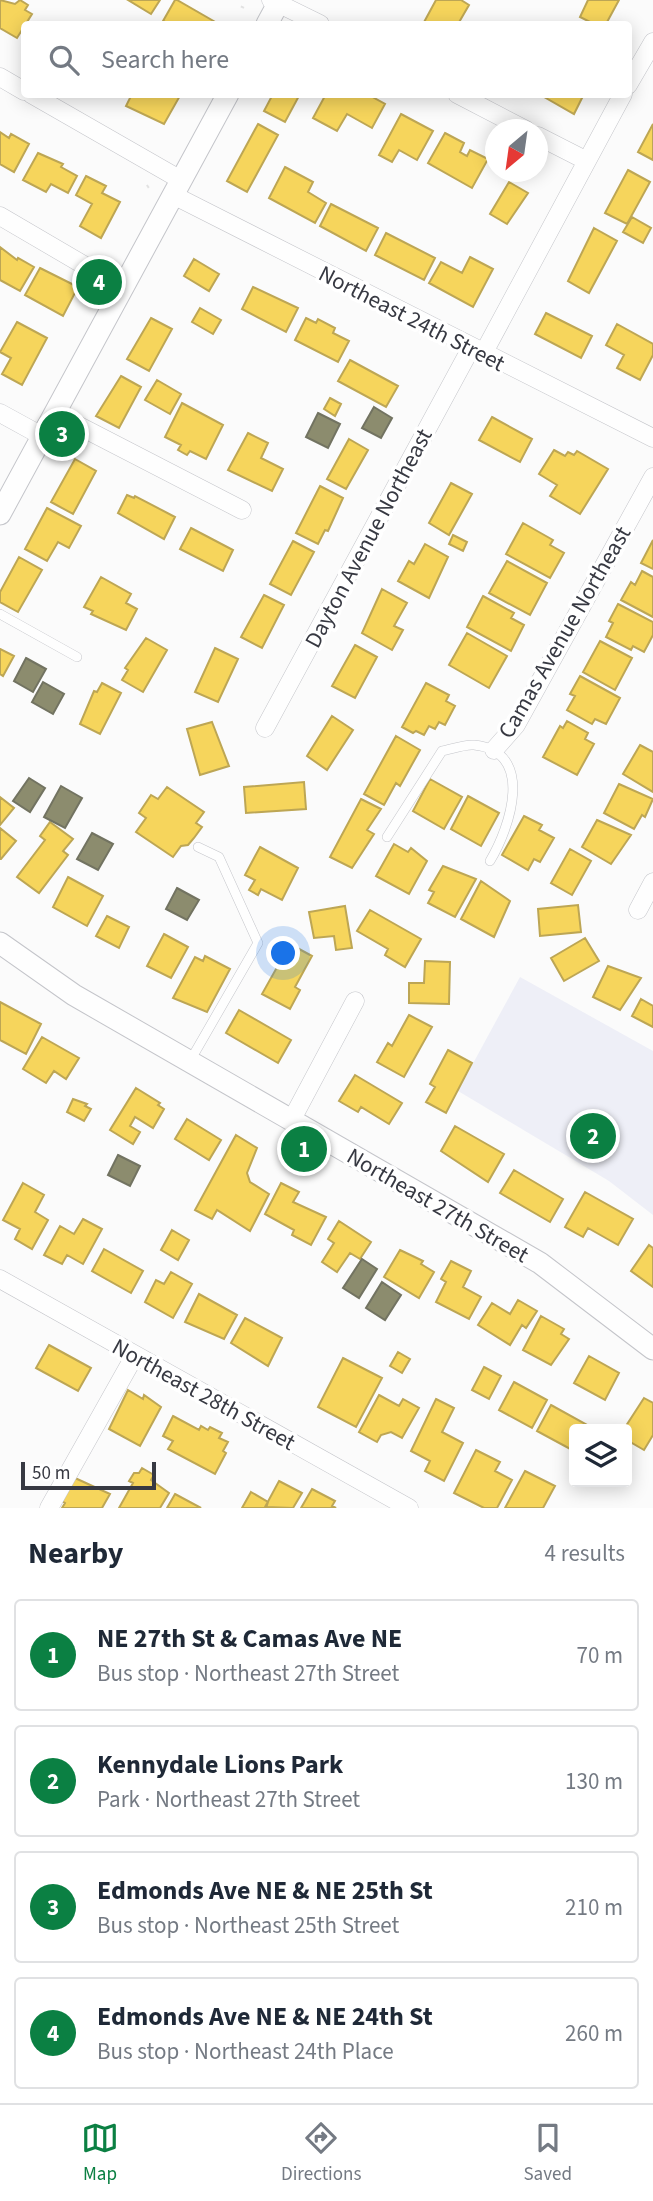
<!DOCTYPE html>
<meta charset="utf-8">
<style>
:root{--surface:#fff;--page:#f2f2f3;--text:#1f2937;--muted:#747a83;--line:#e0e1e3;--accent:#0b8043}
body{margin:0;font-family:"Source Sans 3",sans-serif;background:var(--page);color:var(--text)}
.controls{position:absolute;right:21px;bottom:21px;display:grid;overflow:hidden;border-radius:7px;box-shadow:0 4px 18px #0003}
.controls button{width:63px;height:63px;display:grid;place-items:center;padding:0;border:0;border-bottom:2px solid var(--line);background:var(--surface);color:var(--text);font:35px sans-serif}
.compass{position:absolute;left:485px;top:119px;width:63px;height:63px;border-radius:50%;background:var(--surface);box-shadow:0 4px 18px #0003;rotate:209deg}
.scale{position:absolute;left:21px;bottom:18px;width:135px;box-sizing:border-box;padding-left:7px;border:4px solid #373942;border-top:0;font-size:19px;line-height:24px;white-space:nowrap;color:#373942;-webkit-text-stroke:5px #fff;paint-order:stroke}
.you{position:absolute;left:284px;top:954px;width:24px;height:24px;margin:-18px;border:5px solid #fff;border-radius:50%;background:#1a73e8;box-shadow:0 0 0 10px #1a73e833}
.badge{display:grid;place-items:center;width:46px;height:46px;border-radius:50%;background:var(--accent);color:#fff;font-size:23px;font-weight:700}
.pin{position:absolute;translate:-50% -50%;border:4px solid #fff;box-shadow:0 2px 7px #0006}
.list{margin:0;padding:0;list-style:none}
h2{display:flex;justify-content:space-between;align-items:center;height:91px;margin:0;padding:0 28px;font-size:30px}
h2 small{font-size:23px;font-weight:400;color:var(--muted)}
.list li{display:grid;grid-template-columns:46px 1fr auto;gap:21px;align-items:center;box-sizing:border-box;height:112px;margin:0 14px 14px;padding:0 14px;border:2px solid var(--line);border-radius:7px}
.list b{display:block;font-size:26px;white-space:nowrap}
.list p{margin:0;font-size:23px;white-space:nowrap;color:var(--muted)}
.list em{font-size:23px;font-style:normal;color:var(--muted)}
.icon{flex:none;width:38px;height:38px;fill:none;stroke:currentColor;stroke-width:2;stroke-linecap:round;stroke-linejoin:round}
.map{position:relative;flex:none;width:653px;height:1508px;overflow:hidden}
.search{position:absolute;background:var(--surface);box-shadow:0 4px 18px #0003;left:21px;right:21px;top:21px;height:77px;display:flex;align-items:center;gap:18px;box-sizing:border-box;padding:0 24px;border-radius:7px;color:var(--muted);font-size:26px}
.sheet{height:595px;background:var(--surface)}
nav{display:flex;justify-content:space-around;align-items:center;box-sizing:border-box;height:98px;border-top:2px solid var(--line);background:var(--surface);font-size:19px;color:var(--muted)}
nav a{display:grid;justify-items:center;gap:4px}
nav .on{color:var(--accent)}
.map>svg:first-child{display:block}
.green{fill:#eeeff7}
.homes{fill:#f6d55c;stroke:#bda654;stroke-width:2}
.industry{fill:#8c8c6e;stroke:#727361;stroke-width:2}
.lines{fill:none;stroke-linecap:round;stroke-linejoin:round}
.service-casing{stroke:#c4c5ca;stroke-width:10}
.minor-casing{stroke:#c4c5ca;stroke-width:19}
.tertiary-casing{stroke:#c4c5ca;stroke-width:23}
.path{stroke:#e2e2e2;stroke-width:3.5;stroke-dasharray:2 5;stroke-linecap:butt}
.service{stroke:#fefefe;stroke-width:9}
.minor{stroke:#fefefe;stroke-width:18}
.tertiary{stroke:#fefefe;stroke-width:21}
.labels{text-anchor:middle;stroke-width:7;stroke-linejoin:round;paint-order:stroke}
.street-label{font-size:23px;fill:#373942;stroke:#fff}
</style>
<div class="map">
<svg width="653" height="1508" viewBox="0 0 653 1508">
<rect width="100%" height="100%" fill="#fbfbfb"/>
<path class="green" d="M520,977L653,1051V1215L609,1181L458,1091Z"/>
<path class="homes" d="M0,0L15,4L20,0L28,5L25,10L32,14L17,38L0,28Z
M128,0H160L151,14Z
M175,0H177L217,23L170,24L163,21Z
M436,0H461L469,5L458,24H423Z
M588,0H619L606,24H594L580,17Z
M132,94L152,96L181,94L164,124L126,106Z
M273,94H300L285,122L264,111Z
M326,94H367L385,104L372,128L347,114L337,131L313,118Z
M539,94H584L574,114Z
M401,114L433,131L417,160L399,150L392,162L379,155Z
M258,124L278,135L247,192L227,181Z
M653,124V160L638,152Z
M0,132L9,138L11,134L29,144L14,172L0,164Z
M445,133L464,143L460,152L467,156L470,150L488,159L472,188L428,163Z
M38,153L63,164L61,167L77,176L68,193L51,184L46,192L23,180Z
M285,167L313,182L308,192L326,203L315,223L269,198Z
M628,170L650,182L627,224L605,213Z
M86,176L106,186L102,193L120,202L101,238L80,226L92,204L76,195Z
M509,182L528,193L507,224L490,214Z
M331,204L378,228L366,251L320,226Z
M632,217L651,228L643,243L623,232Z
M594,228L617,241L589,293L568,281Z
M386,233L435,258L424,280L375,255Z
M0,247L17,260L18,258L34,267L20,291L0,280Z
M470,257L493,269L473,307L429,283L441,262L462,273Z
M194,259L219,274L209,291L184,276Z
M40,268L78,287L63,316L25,295Z
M253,287L298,308L286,332L242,309Z
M200,308L221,320L213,334L192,322Z
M546,313L592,336L581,358L535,334Z
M151,318L172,329L149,371L127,359Z
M306,318L316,323L318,319L335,328L333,333L349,341L338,362L295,340Z
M17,322L47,338L22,385L2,374L11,358L0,352Z
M617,324L653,344V355L640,380L617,368L624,355L606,345Z
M350,360L398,386L386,407L338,381Z
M121,376L141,387L119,428L96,416Z
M157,380L181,394L170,414L145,400Z
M330,398L341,404L335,416L324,409Z
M182,403L223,425L206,459L190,451L187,455L178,450L181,445L165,437Z
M492,417L532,439L520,462L479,440Z
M248,433L268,443L261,458L283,469L272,491L228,470Z
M349,439L368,450L346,489L327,479Z
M554,450L565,456L568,452L574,455L577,451L608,469L580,514L550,496L557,485L539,474Z
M75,459L96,471L73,514L51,502Z
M451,483L472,494L449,535L429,523Z
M320,486L343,498L328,531L325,530L318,544L296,533Z
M127,495L134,498L135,496L175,517L164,539L118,513Z
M47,508L81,526L69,548L58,542L47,561L25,549Z
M523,523L553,540L550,545L564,553L550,578L506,554Z
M191,528L233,550L223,571L180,549Z
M453,535L467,542L463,551L449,544Z
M653,540V569L641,563Z
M293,541L314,552L291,595L270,584Z
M425,544L448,557L429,598L398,581L409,561L414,564Z
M19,557L42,570L18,612L0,602V592Z
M507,561L547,583L530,615L489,593Z
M642,571L653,577V617L621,600L631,582L635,585Z
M101,577L131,594L126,603L137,609L126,630L91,614L93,611L84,607Z
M382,589L407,603L394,626L403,630L392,650L362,633Z
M264,595L284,605L262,648L241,637Z
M483,596L514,613L511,618L524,625L511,651L467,627Z
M618,604L653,622V635L644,652L633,646L631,650L606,637L613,623L609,621Z
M467,633L507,656L489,688L449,665Z
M146,638L167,650L143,692L122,680L128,670L125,668Z
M600,641L632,658L615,690L583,672Z
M355,645L377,657L355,698L332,686Z
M215,648L238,659L218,702L195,692Z
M0,649L14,656L3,676L0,674Z
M580,676L620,698L606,724L595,719L592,724L567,710L575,696L570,694Z
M102,683L121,693L100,734L80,724L94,691L97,692Z
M426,683L449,695L446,701L455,706L445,725L439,722L435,729L429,726L424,735L416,731L413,733L402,727Z
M332,716L353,730L327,770L307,756Z
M567,721L588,733L585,739L594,744L577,775L543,757L560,726L563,728Z
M212,722L229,766L200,775L187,729Z
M396,736L420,750L400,786L396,783L384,805L364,794Z
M640,745L653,752V792L623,774Z
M430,779L462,797L444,829L413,811Z
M304,782L306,809L246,813L244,787Z
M619,784L653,799L645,817L642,815L634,829L604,813Z
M167,787L204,812L196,823L202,827L194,838L188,845L181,846L173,857L136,832L146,818L139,813L151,795L158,799Z
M468,796L499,813L481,846L451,829Z
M0,797L14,808L0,825Z
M361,799L381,809L367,830L374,834L352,868L330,857Z
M524,816L542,825L539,830L554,838L540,862L534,859L528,870L502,855Z
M597,820L631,835L611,864L582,847Z
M50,822L73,839L63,851L68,855L39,893L17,877L45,840L40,836Z
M0,828L16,841L1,859H0Z
M394,844L408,852L411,848L427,861L409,894L376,876Z
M260,847L298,868L282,900L261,889L258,895L249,890L255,880L245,875Z
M570,849L591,861L572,895L551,883Z
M443,866L476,879L455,917L428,903L434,892L429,890Z
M68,877L103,896L87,926L53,907Z
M481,881L510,901L494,937L461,919Z
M578,905L581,932L540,936L538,909Z
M345,906L352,948L336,950L334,936L314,938L309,912Z
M370,910L421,939L405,967L385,955L388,949L357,931Z
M107,916L129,927L119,948L96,936Z
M164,934L188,947L171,978L147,966Z
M585,938L599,961L564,981L551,958Z
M290,944L312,956L295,987L300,990L290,1009L262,994Z
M205,956L230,969L207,1012L173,998L195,957L203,961Z
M425,961L450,962L449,1004L409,1003V983H424Z
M608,966L641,978L620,1010L593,997Z
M641,999L653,1006V1027L632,1016Z
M0,1002L41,1024L26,1054L0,1040Z
M239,1010L291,1040L278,1063L226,1033Z
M409,1015L432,1027L404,1077L377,1062L388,1043L392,1046Z
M42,1037L79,1058L66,1079L54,1071L46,1083L23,1069Z
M448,1050L472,1063L446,1113L426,1102L435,1087L430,1084Z
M355,1075L402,1103L389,1124L361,1107L358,1112L339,1101Z
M136,1088L160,1103L158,1105L164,1109L153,1128L135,1117L130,1126L140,1132L133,1144L110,1130Z
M73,1099L87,1104L85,1106L91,1109L84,1121L67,1112Z
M187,1119L221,1140L209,1160L175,1139Z
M455,1126L504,1154L488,1182L441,1151Z
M236,1135L257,1148L247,1173L250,1182L269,1194L250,1231L217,1210L212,1219L195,1210Z
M514,1170L563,1199L550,1222L500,1193Z
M23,1183L44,1195L35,1212L48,1220L32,1249L15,1239L20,1229L3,1220Z
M281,1183L299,1192L293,1202L326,1217L311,1245L292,1235L294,1230L265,1214Z
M585,1192L633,1219L618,1245L588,1228L583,1237L565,1227Z
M83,1219L102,1229L83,1264L67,1255L62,1264L44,1255L60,1226L74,1234Z
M339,1221L371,1242L360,1259L350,1253L337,1272L322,1262L334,1243L328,1239Z
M172,1230L189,1240L178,1260L161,1250Z
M649,1245L653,1248V1287L631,1271Z
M104,1249L143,1271L131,1293L92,1271Z
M400,1250L423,1261L421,1264L434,1272L419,1298L384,1277Z
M451,1261L471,1271L463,1287L481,1297L469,1319L436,1302L446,1282L441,1279Z
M171,1272L192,1284L173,1318L145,1302L156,1280L164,1284Z
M199,1294L237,1315L224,1339L185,1322Z
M518,1300L537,1311L526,1328L522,1325L510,1345L478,1325L492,1303L510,1314Z
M541,1316L564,1329L561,1334L569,1339L551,1365L523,1350Z
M245,1318L282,1338L268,1366L231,1343Z
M49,1345L91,1368L78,1391L36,1368Z
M398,1352L410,1359L402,1373L390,1366Z
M589,1356L619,1373L605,1400L574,1383Z
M343,1358L382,1378L356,1427L318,1407Z
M484,1367L501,1376L489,1399L472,1390Z
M514,1382L547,1400L532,1428L499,1410Z
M128,1390L143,1399L144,1395L161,1407L140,1446L109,1429Z
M379,1395L399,1406L403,1399L419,1408L402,1438L391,1432L381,1435L377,1442L359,1432Z
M644,1398L653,1403V1435L644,1450L627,1440L624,1429Z
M436,1399L454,1408L442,1432L463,1443L444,1481L425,1471L430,1461L411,1451Z
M551,1405L591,1427L574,1429V1451L537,1431Z
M173,1416L199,1430L201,1426L208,1430L210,1427L222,1433L219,1438L228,1442L223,1451L226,1453L215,1474L168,1449L173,1441L163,1436Z
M476,1450L500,1462L495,1471L512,1480L497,1508H484L454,1493Z
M142,1468L154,1475L151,1480L169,1493L160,1508H119L133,1483L129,1481L134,1473H139Z
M525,1471L555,1486L543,1508H505Z
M75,1478L110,1494L102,1508H62L65,1503L62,1501Z
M279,1481L302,1493L293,1508L265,1507Z
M312,1489L335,1501L332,1506L336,1508H301Z
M251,1492L268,1502L266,1508H242Z
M175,1494L201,1508H167Z"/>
<path class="industry" d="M374,407L392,418L381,438L362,428Z
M318,413L340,424L328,448L306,437Z
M26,658L46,669L33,692L14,681Z
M43,682L64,694L53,714L32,702Z
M29,778L45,788L30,812L13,801Z
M61,786L82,798L65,828L44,817Z
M92,833L113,844L98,870L77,859Z
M177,888L199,900L187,920L166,909Z
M118,1155L140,1166L130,1186L108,1175Z
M362,1259L377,1269L359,1298L343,1288Z
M382,1282L401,1295L385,1320L366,1308Z"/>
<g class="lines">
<g class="service-casing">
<path id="service" d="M0,614L77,657
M387,837L442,751C452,749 465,744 474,745C536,751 510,828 490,861
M190,1061L258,943L219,857L198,847"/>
</g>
<g class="minor-casing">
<path id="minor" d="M271,0L320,24
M0,77L24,91
M628,85L653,42
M31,94L181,180
M457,94L526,130
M538,136L587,161
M173,195L653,438
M0,216L123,288
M483,354L623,94
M0,413L42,436
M54,413L242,510
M265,728L471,348
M494,750L516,725L653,477
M638,910L653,882
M291,1121L355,1001
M0,1279L409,1508
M49,1508L135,1355"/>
</g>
<g class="tertiary-casing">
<path id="tertiary" d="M267,24L280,0
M0,514L228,94
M0,943L74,995L540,1263L653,1349"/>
</g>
<path class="path" d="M242,8L243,6
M147,187L150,185"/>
<use href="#service" class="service"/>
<use href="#minor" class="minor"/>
<use href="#tertiary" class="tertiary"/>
</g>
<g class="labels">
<g class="street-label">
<text transform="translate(412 318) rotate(27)" y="8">Northeast 24th Street</text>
<text transform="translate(368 538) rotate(-62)" y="8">Dayton Avenue Northeast</text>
<text transform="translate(564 632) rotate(-60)" y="8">Camas Avenue Northeast</text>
<text transform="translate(438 1205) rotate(30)" y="8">Northeast 27th Street</text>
<text transform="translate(204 1394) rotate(29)" y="8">Northeast 28th Street</text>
</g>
</g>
</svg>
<div class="controls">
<button><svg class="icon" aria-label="layers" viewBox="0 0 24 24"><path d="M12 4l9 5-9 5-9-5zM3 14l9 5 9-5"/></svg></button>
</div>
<svg class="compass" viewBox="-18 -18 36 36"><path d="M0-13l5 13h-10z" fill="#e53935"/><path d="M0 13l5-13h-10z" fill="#747a83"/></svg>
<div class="scale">50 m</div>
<div class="you"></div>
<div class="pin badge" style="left:304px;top:1149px">1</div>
<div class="pin badge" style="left:593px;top:1136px">2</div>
<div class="pin badge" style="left:62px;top:434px">3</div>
<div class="pin badge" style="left:99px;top:282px">4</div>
<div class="search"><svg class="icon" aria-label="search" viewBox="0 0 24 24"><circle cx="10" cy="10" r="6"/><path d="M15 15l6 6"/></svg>Search here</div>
</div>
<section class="sheet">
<h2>Nearby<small>4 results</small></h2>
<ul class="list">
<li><span class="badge">1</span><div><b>NE 27th St &amp; Camas Ave NE</b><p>Bus stop · Northeast 27th Street</p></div><em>70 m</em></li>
<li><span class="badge">2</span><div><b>Kennydale Lions Park</b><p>Park · Northeast 27th Street</p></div><em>130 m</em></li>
<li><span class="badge">3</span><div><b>Edmonds Ave NE &amp; NE 25th St</b><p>Bus stop · Northeast 25th Street</p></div><em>210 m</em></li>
<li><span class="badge">4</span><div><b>Edmonds Ave NE &amp; NE 24th St</b><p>Bus stop · Northeast 24th Place</p></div><em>260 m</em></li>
</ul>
</section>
<nav>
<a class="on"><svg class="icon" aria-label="map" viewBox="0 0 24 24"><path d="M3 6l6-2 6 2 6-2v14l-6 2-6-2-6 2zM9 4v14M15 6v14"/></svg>Map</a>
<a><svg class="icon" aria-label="directions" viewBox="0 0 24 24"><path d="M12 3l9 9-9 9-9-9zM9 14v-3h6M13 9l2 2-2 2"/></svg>Directions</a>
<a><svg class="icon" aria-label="saved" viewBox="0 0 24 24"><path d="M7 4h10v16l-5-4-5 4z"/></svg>Saved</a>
</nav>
